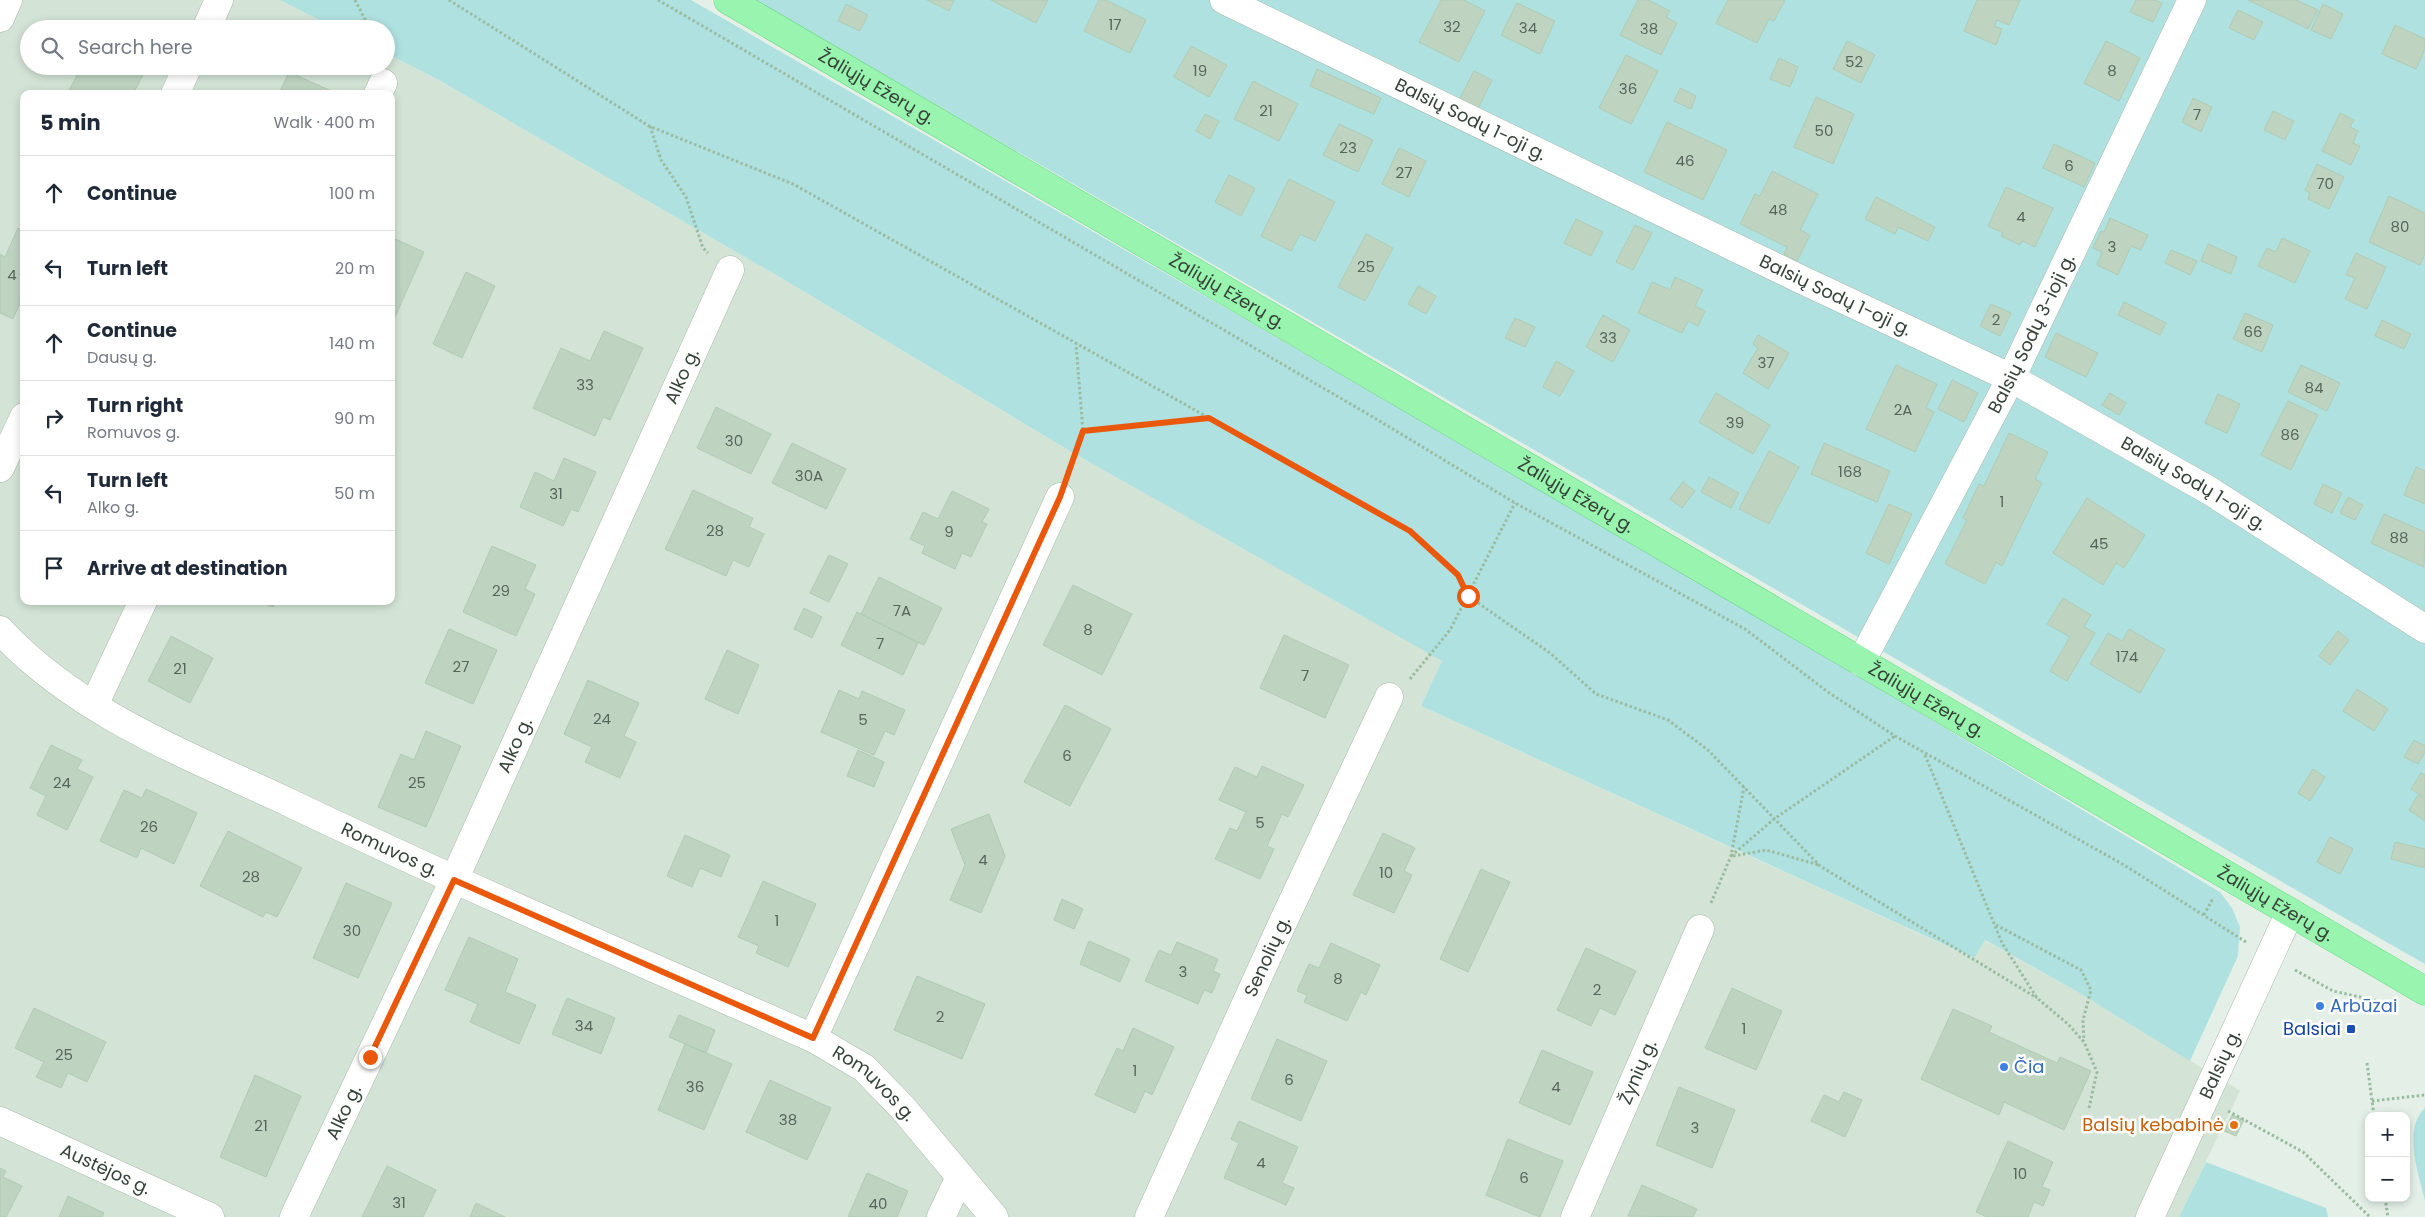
<!DOCTYPE html>
<meta charset="utf-8">
<style>
:root{--surface:#fff;--page:#f2f2f3;--text:#1f2937;--muted:#747a83;--line:#e0e1e3}
body{margin:0;font-family:Poppins,sans-serif;background:var(--page);color:var(--text)}
.controls{position:absolute;right:15px;bottom:15px;display:grid;overflow:hidden;border-radius:10px;box-shadow:0 2px 8px #0003}
.controls button{width:45px;height:45px;display:grid;place-items:center;padding:0;border:0;border-bottom:1px solid var(--line);background:var(--surface);color:var(--text);font:25px sans-serif}
.stop{position:absolute;width:15px;height:15px;margin:-11px;border:4px solid #ea580c;border-radius:50%;background:#fff}
.stop.end{background:#ea580c;border-color:#fff;box-shadow:0 1px 5px #0008}
.list{margin:0;padding:0;list-style:none}
h2{display:flex;justify-content:space-between;align-items:center;height:65px;margin:0;padding:0 20px;font-size:21px}
h2 small{font-size:16px;font-weight:400;color:var(--muted)}
.list li{display:grid;grid-template-columns:32px 1fr auto;gap:15px;align-items:center;box-sizing:border-box;height:75px;padding:0 20px;border-top:1px solid var(--line)}
.list b{display:block;font-size:19px;white-space:nowrap}
.list p{margin:0;font-size:16px;white-space:nowrap;color:var(--muted)}
.list em{font-size:16px;font-style:normal;color:var(--muted)}
.icon{flex:none;width:28px;height:28px;fill:none;stroke:currentColor;stroke-width:2;stroke-linecap:round;stroke-linejoin:round}
.map{position:relative;flex:none;width:2425px;height:1217px;overflow:hidden}
.search{position:absolute;background:var(--surface);box-shadow:0 2px 8px #0003;left:20px;top:20px;width:375px;height:55px;display:flex;align-items:center;gap:12px;box-sizing:border-box;padding:0 18px;border-radius:28px;color:var(--muted);font-size:19px}
.panel{position:absolute;background:var(--surface);box-shadow:0 2px 8px #0003;left:20px;top:90px;width:375px;height:515px;border-radius:10px}
.map>svg:first-child{display:block}
.residential{fill:#d3e4d6;fill-rule:evenodd}
.green{fill:#b0e1e1}
.building{fill:#bed4c1;stroke:#afcbb3}
.lines{fill:none;stroke-linecap:round;stroke-linejoin:round}
.minor-casing{stroke:#a8baac;stroke-width:29}
.major-casing{stroke:#6bd785;stroke-width:29}
.path{stroke:#9abba0;stroke-width:3;stroke-dasharray:2.5 2.5;stroke-linecap:butt}
.minor{stroke:#fff;stroke-width:28}
.major{stroke:#99f4b0;stroke-width:28}
.route{stroke:#ea580c;stroke-width:6}
.shop-dot{fill:#3f7fe0;stroke:#fff;stroke-width:2}
.transit-dot{fill:#1a4fb4;stroke:#fff;stroke-width:2}
.food-dot{fill:#e8710a;stroke:#fff;stroke-width:2}
.labels{text-anchor:middle;stroke-width:5;stroke-linejoin:round;paint-order:stroke}
.number-label{font-size:15px;fill:#57665a}
.street-label{font-size:18px;fill:#354237;stroke:#fff}
.shop-label{font-size:18px;fill:#366cbe;stroke:#fff;text-anchor:start}
.transit-label{font-size:18px;fill:#164399;stroke:#fff;text-anchor:end}
.food-label{font-size:18px;fill:#c56008;stroke:#fff;text-anchor:end}
</style>
<div class="map">
<svg width="2425" height="1217" viewBox="0 0 2425 1217">
<rect width="100%" height="100%" fill="#e4f0e7"/>
<path class="residential" d="M0,0H280L337,29H29V66H386V53L435,78L783,279L1075,454L1443,661L1421,706L1973,958L1984,940L2076,991L2240,1091L2179,1217H0ZM24,94H391V601H24Z"/>
<path class="green" d="M280,0H691L1672,565L2220,892L2232,908L2240,927L2238,956L2190,1061L2076,991L1985,940L1974,958L1421,706L1442,661L1075,454L783,279L435,78L386,53V29H337Z
M755,0H2425V964L2374,935Z
M2425,1108V1201C2419,1174 2402,1130 2425,1108Z
M2206,1162L2326,1208L2328,1217H2179Z"/>
<path class="building" d="M927,0H954L949,11Z
M991,0H1048L1036,23Z
M1099,0H1106L1146,20L1130,53L1084,31Z
M1441,0H1464L1485,11L1459,62L1419,42Z
M1638,0H1648L1670,11L1666,17L1677,23L1661,55L1620,35Z
M1728,0H1785L1774,21L1769,19L1757,43L1716,23Z
M1977,0H2020L2009,25L1997,20L1994,26L2002,29L1996,45L1964,31Z
M2136,0H2154L2162,3L2153,22L2130,12Z
M2248,0H2296L2318,10L2308,29Z
M1517,3L1555,21L1540,54L1501,35Z
M846,4L868,15L860,31L838,21Z
M2323,4L2343,14L2331,39L2311,30Z
M2238,10L2263,22L2254,40L2229,28Z
M2395,25L2425,39V49L2416,69L2382,54Z
M1847,41L1875,55L1861,83L1833,69Z
M2106,41L2140,58L2119,101L2084,83Z
M1191,46L1227,65L1209,97L1174,77Z
M1626,55L1658,71L1631,124L1599,108Z
M1779,58L1798,67L1790,87L1770,79Z
M82,66H136L145,71L133,94H67Z
M1317,69L1381,98L1374,114L1310,86Z
M1474,71L1492,80L1477,111L1458,102Z
M289,72L338,94H279Z
M1253,81L1298,104L1279,141L1234,119Z
M1680,88L1696,96L1691,109L1674,101Z
M1816,97L1854,114L1833,164L1794,147Z
M2193,98L2212,107L2201,132L2182,122Z
M2273,111L2294,121L2285,140L2264,130Z
M2340,113L2354,120L2350,127L2358,131L2353,143L2360,146L2351,165L2322,151Z
M1205,114L1219,121L1210,139L1196,131Z
M1667,122L1727,150L1703,200L1644,172Z
M1339,124L1373,140L1358,172L1323,155Z
M2054,144L2095,163L2084,187L2043,168Z
M1399,148L1426,161L1409,197L1382,184Z
M2317,164L2344,177L2329,209L2308,199L2310,193L2305,190Z
M1772,171L1818,194L1800,230L1810,235L1797,261L1784,254L1787,247L1740,224L1755,194L1760,196Z
M1229,175L1255,188L1241,216L1215,202Z
M1289,179L1335,202L1315,241L1300,234L1291,251L1261,236Z
M2006,187L2053,208L2035,247L2022,241L2020,245L2001,236L2003,233L1988,226Z
M2389,196L2425,213V254L2420,265L2369,242Z
M1876,197L1935,227L1928,241L1898,227L1895,234L1865,219Z
M2110,218L2148,235L2141,250L2131,246L2118,275L2097,265L2102,252L2093,248L2101,231L2104,232Z
M1576,219L1603,232L1591,256L1564,243Z
M1635,225L1652,233L1633,270L1616,262Z
M18,228L24,231V294L13,319L0,313V254L5,257Z
M1366,234L1393,248L1365,301L1338,287Z
M391,237L424,252L395,317L391,316Z
M2282,238L2310,251L2295,283L2258,266L2267,248L2276,252Z
M2208,244L2237,257L2231,274L2201,261Z
M2171,250L2197,261L2190,275L2165,263Z
M2356,253L2386,267L2367,309L2345,299L2355,278L2346,275Z
M466,272L495,286L462,358L433,344Z
M1675,277L1703,290L1695,306L1705,311L1698,326L1688,321L1682,333L1638,313L1652,282L1670,290Z
M1418,286L1436,296L1426,314L1408,304Z
M2124,302L2166,323L2160,335L2118,315Z
M1991,304L2011,313L2000,336L1980,326Z
M2245,313L2273,325L2262,352L2233,339Z
M1603,315L1630,330L1613,362L1586,347Z
M1515,318L1535,327L1525,347L1505,338Z
M2382,320L2411,334L2404,349L2375,336Z
M604,331L643,348L610,420L603,417L595,436L533,408L561,348L590,361Z
M2056,333L2098,353L2086,377L2045,357Z
M1758,335L1789,353L1768,389L1743,373L1758,348L1753,344Z
M1556,361L1574,371L1560,396L1543,387Z
M1896,365L1937,384L1926,408L1934,412L1915,452L1866,429Z
M2301,365L2340,383L2327,411L2288,392Z
M1952,380L1978,393L1964,422L1938,409Z
M1716,393L1770,425L1753,454L1699,422Z
M2110,393L2126,403L2119,415L2102,405Z
M2218,394L2240,404L2227,433L2205,423Z
M2288,401L2318,415L2291,470L2261,455Z
M716,407L771,434L751,474L697,448Z
M2009,433L2048,452L2035,479L2042,483L2002,566L1996,562L1985,584L1945,564L1967,520L1963,518L1979,484L1984,486Z
M792,443L846,469L826,509L772,483Z
M1824,443L1890,471L1877,502L1811,474Z
M1769,451L1799,467L1769,524L1739,509Z
M564,458L596,472L578,512L571,509L563,526L520,507L535,472L554,481Z
M2416,467L2425,471V504L2404,495Z
M1709,477L1739,493L1731,508L1701,492Z
M1683,482L1695,491L1682,508L1670,499Z
M2323,484L2342,493L2332,513L2314,504Z
M693,490L753,518L749,527L764,534L749,567L733,560L726,576L665,549Z
M952,491L989,509L982,522L987,524L971,557L962,553L955,569L922,553L925,546L910,539L923,512L938,519Z
M2348,497L2363,505L2355,520L2340,513Z
M2087,498L2145,535L2124,568L2116,563L2103,585L2053,553Z
M1889,504L1912,514L1889,564L1866,553Z
M2384,514L2425,532L2424,567L2371,543Z
M492,546L536,565L525,589L535,594L516,636L463,612Z
M829,555L848,564L829,602L810,593Z
M879,577L942,608L924,645L861,614Z
M1073,585L1132,614L1102,675L1043,645Z
M2063,598L2091,615L2084,627L2095,633L2067,681L2050,671L2070,637L2047,624Z
M257,601H275L273,607Z
M804,608L822,617L812,638L794,629Z
M857,612L918,643L903,675L841,645Z
M449,629L497,650L473,704L425,683Z
M2129,629L2165,650L2140,693L2090,664L2108,633L2122,641Z
M2338,631L2349,640L2330,665L2319,656Z
M1284,635L1349,665L1325,718L1260,688Z
M171,636L213,658L190,703L148,681Z
M727,650L759,665L738,714L705,699Z
M588,680L639,703L624,736L636,742L620,778L585,762L592,747L564,734Z
M2357,689L2388,709L2374,731L2343,711Z
M839,690L859,699L862,691L905,710L894,735L885,731L874,755L821,732Z
M1065,705L1111,729L1070,806L1024,782Z
M426,731L461,746L426,827L378,807L401,754L414,760Z
M2414,740L2425,746V752L2418,764L2404,757Z
M51,745L82,760L77,769L93,777L67,830L37,815L46,796L30,788Z
M858,750L884,762L874,787L847,776Z
M1262,766L1304,785L1288,817L1282,814L1267,846L1274,849L1260,879L1215,859L1230,828L1237,831L1246,812L1219,800L1235,767L1257,777Z
M2313,769L2325,777L2310,801L2298,793Z
M2421,773L2425,775V798L2411,789Z
M146,789L197,813L174,864L141,848L137,858L100,841L124,790L142,798Z
M2418,795L2425,800V821L2409,810Z
M989,814L1005,856L981,913L950,900L965,865L951,829Z
M228,831L302,868L277,917L266,912L263,917L200,886Z
M1383,833L1415,848L1404,871L1412,875L1394,913L1353,895Z
M685,835L730,855L721,877L700,868L692,887L667,876Z
M2330,837L2353,849L2340,874L2317,862Z
M2395,842L2425,849V868L2391,859Z
M1481,869L1510,882L1468,972L1440,959Z
M763,881L816,904L788,967L756,953L759,946L738,937Z
M346,883L392,903L358,978L313,958Z
M1062,899L1083,909L1074,929L1054,920Z
M469,937L518,959L505,992L536,1005L519,1044L470,1022L478,1004L445,990Z
M1089,941L1130,959L1120,982L1080,964Z
M1177,942L1218,959L1213,971L1220,974L1212,993L1204,990L1198,1004L1145,981L1159,950L1171,955Z
M1331,943L1380,965L1366,995L1361,992L1347,1021L1304,1002L1307,995L1297,991L1309,964L1319,968Z
M1586,948L1636,971L1615,1015L1600,1008L1591,1026L1557,1010Z
M917,976L985,1004L962,1059L894,1030Z
M1732,988L1782,1011L1756,1070L1705,1048Z
M567,998L615,1018L601,1054L552,1034Z
M34,1008L106,1042L87,1082L68,1073L61,1088L36,1077L44,1062L15,1048Z
M1953,1009L1992,1026L1989,1032L2057,1063L2060,1057L2091,1071L2064,1130L2004,1102L1999,1115L1921,1079Z
M679,1015L715,1030L706,1053L669,1037Z
M1133,1028L1174,1047L1152,1095L1145,1091L1135,1113L1095,1095L1117,1048L1123,1051Z
M1277,1039L1327,1061L1301,1121L1251,1099Z
M685,1044L732,1064L704,1130L658,1110Z
M1542,1050L1593,1072L1570,1125L1519,1103Z
M255,1075L301,1096L266,1177L220,1157Z
M770,1080L831,1108L807,1160L746,1132Z
M1679,1087L1735,1110L1712,1168L1656,1145Z
M1844,1092L1862,1100L1845,1137L1811,1121L1824,1095L1839,1102Z
M2232,1115L2244,1120L2236,1136L2224,1131Z
M1239,1121L1298,1147L1282,1183L1294,1188L1286,1205L1224,1178L1239,1143L1231,1139Z
M1508,1139L1563,1161L1540,1217L1486,1195Z
M2008,1141L2053,1162L2042,1187L2050,1190L2043,1206L2034,1202L2028,1217H1987L1976,1212Z
M387,1166L436,1190L423,1217H362Z
M0,1168L6,1171L3,1177L22,1186L6,1217H0Z
M867,1173L908,1191L897,1217H848Z
M1642,1185L1697,1209L1693,1217L1628,1216Z
M68,1196L104,1213L102,1217H59Z
M476,1203L505,1217H470Z"/>
<g class="lines">
<g class="minor-casing">
<g id="minor">
<path id="s1" d="M1224,0L1798,278L2011,378L2210,491L2425,629"/>
<path d="M0,18L8,0"/>
<path d="M206,29L219,0"/>
<path d="M175,94L188,66"/>
<path d="M378,94L383,83"/>
<path d="M0,468L24,417"/>
<path id="s2" d="M0,630C76,713 190,756 290,803C462,885 638,961 813,1038L864,1068L902,1107L994,1217"/>
<path id="s3" d="M1861,662L2011,378L2192,0"/>
<path d="M94,705L143,601"/>
<path d="M813,1038L1060,497"/>
<path id="s4" d="M0,1121L210,1217"/>
<path id="s5" d="M294,1217L454,880L730,270"/>
<path d="M941,1217L960,1177"/>
<path id="s6" d="M1149,1217L1283,922L1389,697"/>
<path id="s7" d="M1575,1217L1700,929"/>
<path id="s8" d="M2150,1217L2290,912"/>
</g>
</g>
<g class="major-casing">
<g id="major">
<path id="s9" d="M728,0L2425,991"/>
</g>
</g>
<path class="path" d="M355,0L370,29
M449,0L649,126L793,184L1410,531L1458,575L1468,596L1550,653L1596,694L1668,720L1708,750L1820,866L2037,998
M658,0L1378,420L1515,503L1745,629L1828,692L1895,736L2124,865L2246,942
M650,126L661,160L686,197L703,248L708,253
M1083,431L1209,417
M1069,472L1083,431L1076,344
M1410,679L1450,630L1515,503
M1925,755L2002,943L2037,998L2068,1024L2084,1042L2097,1072L2089,1108
M1731,856L1774,819L1895,736
M1733,856L1766,850L1819,865
M1711,903L1731,856L1744,787
M2204,915L2213,898
M1996,925L2081,970L2091,990L2083,1020L2084,1041
M2295,970L2333,991L2387,1003
M2367,1063L2374,1116
M2372,1101L2425,1095
M2228,1111L2303,1152L2370,1217
M2385,1198L2388,1217"/>
<use href="#minor" class="minor"/>
<use href="#major" class="major"/>
</g>
<g class="lines">
<path class="route" d="M370,1057L454,880L813,1038L1060,497L1083,431L1209,418L1410,531L1458,575L1468,596"/>
</g>
<g class="shop-dot">
<circle cx="2320" cy="1006" r="5"/>
<circle cx="2004" cy="1067" r="5"/>
</g>
<rect class="transit-dot" x="2346" y="1024" width="10" height="10" rx="2.5"/>
<circle class="food-dot" cx="2234" cy="1125" r="5"/>
<g class="labels">
<g class="number-label">
<text x="1115" y="30">17</text>
<text x="1452" y="32">32</text>
<text x="1528" y="33">34</text>
<text x="1649" y="34">38</text>
<text x="1854" y="67">52</text>
<text x="1200" y="76">19</text>
<text x="2112" y="76">8</text>
<text x="1628" y="94">36</text>
<text x="1266" y="116">21</text>
<text x="2197" y="120">7</text>
<text x="1824" y="136">50</text>
<text x="1348" y="153">23</text>
<text x="1685" y="166">46</text>
<text x="2069" y="171">6</text>
<text x="1404" y="178">27</text>
<text x="2325" y="189">70</text>
<text x="1778" y="215">48</text>
<text x="2021" y="222">4</text>
<text x="2400" y="232">80</text>
<text x="2112" y="252">3</text>
<text x="1366" y="272">25</text>
<text x="12" y="280">4</text>
<text x="1996" y="325">2</text>
<text x="2253" y="337">66</text>
<text x="1608" y="343">33</text>
<text x="1766" y="368">37</text>
<text x="585" y="390">33</text>
<text x="2314" y="393">84</text>
<text x="1903" y="415">2A</text>
<text x="1735" y="428">39</text>
<text x="2290" y="440">86</text>
<text x="734" y="446">30</text>
<text x="1850" y="477">168</text>
<text x="809" y="481">30A</text>
<text x="556" y="499">31</text>
<text x="2002" y="507">1</text>
<text x="715" y="536">28</text>
<text x="949" y="537">9</text>
<text x="2399" y="543">88</text>
<text x="2099" y="549">45</text>
<text x="501" y="596">29</text>
<text x="902" y="616">7A</text>
<text x="1088" y="635">8</text>
<text x="880" y="649">7</text>
<text x="2127" y="662">174</text>
<text x="461" y="672">27</text>
<text x="180" y="674">21</text>
<text x="1305" y="681">7</text>
<text x="602" y="724">24</text>
<text x="863" y="725">5</text>
<text x="1067" y="761">6</text>
<text x="62" y="788">24</text>
<text x="417" y="788">25</text>
<text x="1260" y="828">5</text>
<text x="149" y="832">26</text>
<text x="983" y="865">4</text>
<text x="1386" y="878">10</text>
<text x="251" y="882">28</text>
<text x="777" y="926">1</text>
<text x="352" y="936">30</text>
<text x="1183" y="977">3</text>
<text x="1338" y="984">8</text>
<text x="1597" y="995">2</text>
<text x="940" y="1022">2</text>
<text x="584" y="1031">34</text>
<text x="1744" y="1034">1</text>
<text x="64" y="1060">25</text>
<text x="1135" y="1076">1</text>
<text x="1289" y="1085">6</text>
<text x="695" y="1092">36</text>
<text x="1556" y="1092">4</text>
<text x="788" y="1125">38</text>
<text x="261" y="1131">21</text>
<text x="1695" y="1133">3</text>
<text x="1261" y="1168">4</text>
<text x="2020" y="1179">10</text>
<text x="1524" y="1183">6</text>
<text x="399" y="1208">31</text>
<text x="878" y="1209">40</text>
</g>
<g class="street-label">
<text dy="6" stroke="none"><textPath href="#s9" startOffset="172">Žaliųjų Ežerų g.</textPath></text>
<text dy="6" stroke="none"><textPath href="#s1" startOffset="274">Balsių Sodų 1-oji g.</textPath></text>
<text dy="6" stroke="none"><textPath href="#s9" startOffset="578">Žaliųjų Ežerų g.</textPath></text>
<text dy="6" stroke="none"><textPath href="#s1" startOffset="679">Balsių Sodų 1-oji g.</textPath></text>
<text dy="6" stroke="none"><textPath href="#s3" startOffset="370">Balsių Sodų 3-ioji g.</textPath></text>
<text dy="6" stroke="none"><textPath href="#s5" startOffset="926">Alko g.</textPath></text>
<text dy="6" stroke="none"><textPath href="#s1" startOffset="1084">Balsių Sodų 1-oji g.</textPath></text>
<text dy="6" stroke="none"><textPath href="#s9" startOffset="982">Žaliųjų Ežerų g.</textPath></text>
<text dy="6" stroke="none"><textPath href="#s9" startOffset="1388">Žaliųjų Ežerų g.</textPath></text>
<text dy="6" stroke="none"><textPath href="#s5" startOffset="521">Alko g.</textPath></text>
<text dy="6" stroke="none"><textPath href="#s2" startOffset="450">Romuvos g.</textPath></text>
<text dy="6" stroke="none"><textPath href="#s9" startOffset="1792">Žaliųjų Ežerų g.</textPath></text>
<text dy="6" stroke="none"><textPath href="#s6" startOffset="286">Senolių g.</textPath></text>
<text dy="6" stroke="none"><textPath href="#s8" startOffset="168">Balsių g.</textPath></text>
<text dy="6" stroke="none"><textPath href="#s7" startOffset="158">Žynių g.</textPath></text>
<text dy="6" stroke="none"><textPath href="#s2" startOffset="990">Romuvos g.</textPath></text>
<text dy="6" stroke="none"><textPath href="#s5" startOffset="116">Alko g.</textPath></text>
<text dy="6" stroke="none"><textPath href="#s4" startOffset="116">Austėjos g.</textPath></text>
</g>
<g class="shop-label">
<text x="2330" y="1012">Arbūzai</text>
<text x="2014" y="1073">Čia</text>
</g>
<g class="transit-label">
<text x="2341" y="1035">Balsiai</text>
</g>
<g class="food-label">
<text x="2224" y="1131">Balsių kebabinė</text>
</g>
</g>
</svg>
<div class="controls">
<button>+</button>
<button>−</button>
</div>
<div class="stop" style="left:1468px;top:596px"></div>
<div class="stop end" style="left:370px;top:1057px"></div>
<div class="search"><svg class="icon" aria-label="search" viewBox="0 0 24 24"><circle cx="10" cy="10" r="6"/><path d="M15 15l6 6"/></svg>Search here</div>
<section class="panel">
<h2>5 min<small>Walk · 400 m</small></h2>
<ul class="list">
<li><svg class="icon" aria-label="ahead" viewBox="0 0 24 24"><path d="M12 20V5M6 11l6-6 6 6"/></svg><div><b>Continue</b></div><em>100 m</em></li>
<li><svg class="icon" aria-label="left" viewBox="0 0 24 24"><path d="M17 20v-9H6M10 6l-5 5 5 5"/></svg><div><b>Turn left</b></div><em>20 m</em></li>
<li><svg class="icon" aria-label="ahead" viewBox="0 0 24 24"><path d="M12 20V5M6 11l6-6 6 6"/></svg><div><b>Continue</b><p>Dausų g.</p></div><em>140 m</em></li>
<li><svg class="icon" aria-label="right" viewBox="0 0 24 24"><path d="M7 20v-9h11M14 6l5 5-5 5"/></svg><div><b>Turn right</b><p>Romuvos g.</p></div><em>90 m</em></li>
<li><svg class="icon" aria-label="left" viewBox="0 0 24 24"><path d="M17 20v-9H6M10 6l-5 5 5 5"/></svg><div><b>Turn left</b><p>Alko g.</p></div><em>50 m</em></li>
<li><svg class="icon" aria-label="arrive" viewBox="0 0 24 24"><path d="M6 21V4h12l-3 4 3 4H6"/></svg><div><b>Arrive at destination</b></div></li>
</ul>
</section>
</div>
